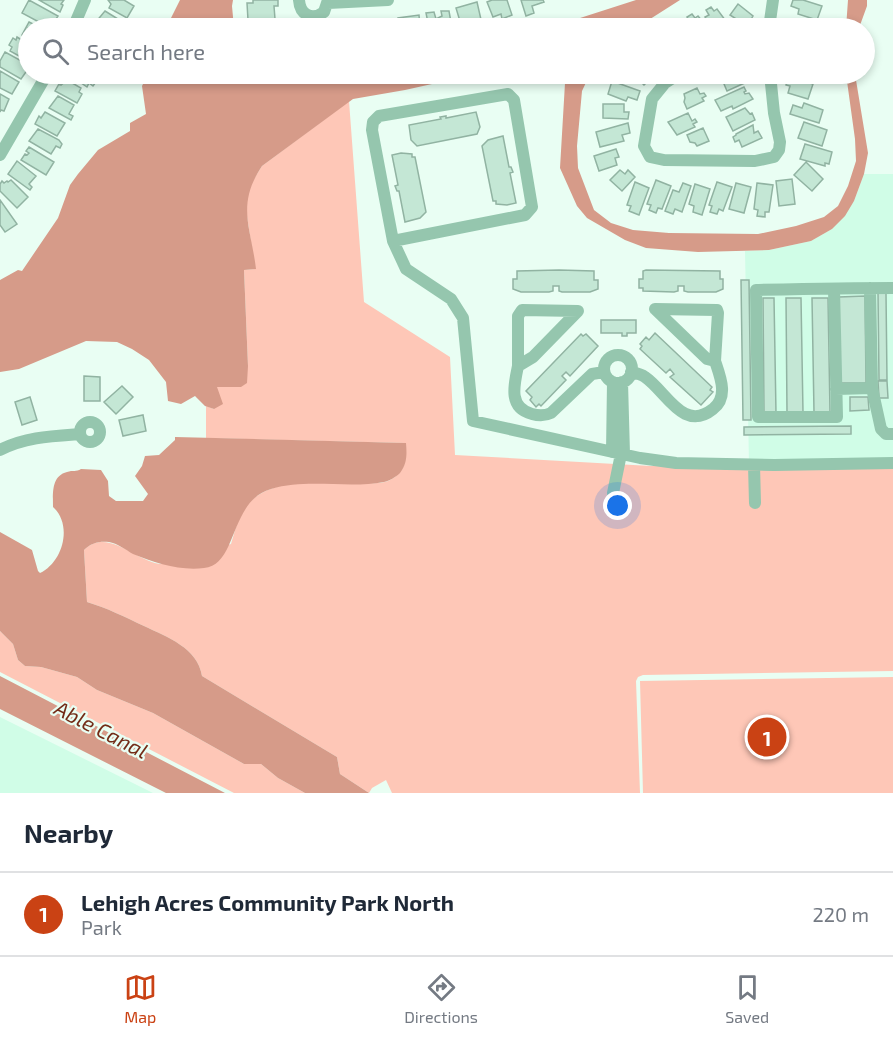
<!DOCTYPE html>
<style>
:root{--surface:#fff;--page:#f2f2f3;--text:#1f2937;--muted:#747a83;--line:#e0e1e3;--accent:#ca4214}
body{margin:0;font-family:"Exo 2",sans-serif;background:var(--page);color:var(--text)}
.you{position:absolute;left:618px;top:506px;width:21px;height:21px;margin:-15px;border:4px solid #fff;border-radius:50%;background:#1a73e8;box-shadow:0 0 0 9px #1a73e833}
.badge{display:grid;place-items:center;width:39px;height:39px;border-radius:50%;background:var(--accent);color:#fff;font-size:20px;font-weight:700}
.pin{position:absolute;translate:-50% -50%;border:3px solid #fff;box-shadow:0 2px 6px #0006}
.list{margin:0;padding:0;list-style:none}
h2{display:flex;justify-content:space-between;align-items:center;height:78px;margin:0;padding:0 24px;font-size:26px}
h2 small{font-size:20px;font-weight:400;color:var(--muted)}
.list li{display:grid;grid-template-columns:39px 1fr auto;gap:18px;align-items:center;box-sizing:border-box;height:84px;padding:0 24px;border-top:2px solid var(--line)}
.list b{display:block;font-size:22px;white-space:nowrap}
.list p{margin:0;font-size:20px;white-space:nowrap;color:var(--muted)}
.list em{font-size:20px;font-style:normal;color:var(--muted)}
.icon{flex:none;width:33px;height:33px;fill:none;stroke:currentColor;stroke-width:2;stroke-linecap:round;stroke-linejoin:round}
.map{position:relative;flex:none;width:893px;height:793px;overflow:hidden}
.search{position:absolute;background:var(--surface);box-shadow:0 3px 9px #0003;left:18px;right:18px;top:18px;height:66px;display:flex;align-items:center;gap:15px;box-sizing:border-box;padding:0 21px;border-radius:33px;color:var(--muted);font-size:22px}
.sheet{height:162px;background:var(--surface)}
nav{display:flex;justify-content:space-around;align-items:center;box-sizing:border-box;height:84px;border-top:2px solid var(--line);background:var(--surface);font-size:16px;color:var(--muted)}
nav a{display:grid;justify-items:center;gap:3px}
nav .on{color:var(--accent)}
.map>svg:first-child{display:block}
.built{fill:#d0fde7}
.green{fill:#fec7b7}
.water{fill:#d69b89}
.building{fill:#c4e7d5;stroke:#91b3a2;stroke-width:1.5}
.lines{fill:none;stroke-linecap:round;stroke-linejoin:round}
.minor{stroke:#95c6ae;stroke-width:12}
.labels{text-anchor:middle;stroke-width:4.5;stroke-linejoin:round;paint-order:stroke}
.water-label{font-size:21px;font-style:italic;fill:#732c17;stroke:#e9fef3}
</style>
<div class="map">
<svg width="893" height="793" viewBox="0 0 893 793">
<rect width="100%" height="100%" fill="#e9fef3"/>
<path class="built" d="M864,174H893V462L749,464L745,251L769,250L811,241L832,229L854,201Z
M0,717L10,722L153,793H0Z"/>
<path class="green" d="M349,101L364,302L450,357L455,455L651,466L893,462V671L643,675L638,677L636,681L640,793H392L386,780L372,788L369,793L340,774L337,757L202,676C198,648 167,637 144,626C125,617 107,608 87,602L84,550C108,526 137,563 162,564C172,565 218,548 231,544C236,528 239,511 253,499C283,475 329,485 365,483C372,483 381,484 388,481C404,474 408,460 405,443L206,438V406L214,409L217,387L248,366L244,270L255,269L247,216V196L252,182L262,166Z
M0,631L13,644L18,660L25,666L41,667L77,677L97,690L153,713L244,764H261L278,778L305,793H234L0,672Z
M893,677V793H643L640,681Z"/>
<path class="water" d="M180,0H233L232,6L234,28H166Z
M636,0H680L636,28H549Z
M848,0H867V6L859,28H846Z
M148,74H274L300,82L319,84H339L371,74H477L405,90L353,99L262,166C236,205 251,227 256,269L244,270L248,366L247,383L241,387H217L223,404L214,409L205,406L195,396L181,404L168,401L166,382L149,360L132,349L117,342L86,341L19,369L0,372V280L18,270L22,271L58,218L70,185L78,174L98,150L130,131V123L146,114L142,86Z
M562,74H590L582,91L577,146L578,168L594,210L611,223L633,230L669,233L758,234L796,226L824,217L838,206L848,186L856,161L855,139L846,74H855L868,153L864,174L854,201L845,216L832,229L811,241L769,250L698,252L646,248L625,240L587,218L577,206L560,168L565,83Z
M175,437L406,443C407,455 407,464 400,473C396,477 389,481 384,482C347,489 308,478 271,489C229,501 238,565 204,568C180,571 155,563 133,554C126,550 117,543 109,542C99,541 91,543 84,550L87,602C107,608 125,617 144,626C167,637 198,648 202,676L337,757L340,774L369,793H305L278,778L261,764H244L153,713L97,690L77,677L41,667L25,666L18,660L13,644L0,631V532L32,550L38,571L40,573C63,562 73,525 53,507C53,494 51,476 67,472C73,470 76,472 81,469L101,470L108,481L109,496L116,501H143L148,494L135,476L142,466L145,456L159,455L175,440Z
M0,676L225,793H166L0,709Z"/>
<path class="building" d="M29,0L58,16L50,28L22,13Z
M39,0H64L61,4L63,5L60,12Z
M108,0H124L134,6L127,18L109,8L111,4Z
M253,0H278V6H274L275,19L248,20L247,3H253Z
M492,0H507L512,15L502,19L501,14L493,17L487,2Z
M521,0H543L544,2L532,6L534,13L526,16Z
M793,0H803L822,6L817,20L798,14L799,9L791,6Z
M477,2L482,24L462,28L456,8Z
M738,4L753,16L749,23L752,25L750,28L730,15Z
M711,7L714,11L717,9L731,28H713L705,17L709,15L706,10Z
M105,11L118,19L115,24L118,26L117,28H104L95,23Z
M441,11H449L452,28H429L426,13L434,12L436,19L442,16Z
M692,14L695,18L698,16L708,28H689L686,24L690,22L687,17Z
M419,15L420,28H399L398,18Z
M367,19H376V26L382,24V20L390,21V28H367Z
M801,19L820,25L819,28H788L790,21L799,24Z
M29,22L41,28H28V39L22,35Z
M17,37L28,44V61L10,51L12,47L9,45L13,38L16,40Z
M5,52L27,64L26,67L28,69L21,79L0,67V61Z
M0,71L19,82L12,94L0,88Z
M68,74H95L92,79L96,82L93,86L89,83L87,87Z
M624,74H643L649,80L644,85L638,79L633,82Z
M729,74H746L749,81L727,91L721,77Z
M788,77L813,84L808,99L788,93L790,86L786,85Z
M67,80L81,88L79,92L82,94L77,103L55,91L59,84L61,85Z
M612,81L640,91L637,100L628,97L626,101L608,94Z
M744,87L746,91L744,92L745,94L749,93L753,99L733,109L732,106L721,111L715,100Z
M697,88L700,94L704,93L706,96L702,98L704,101L687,109L684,102L685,98L684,94Z
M0,94L9,99L4,111L1,110L0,112Z
M58,96L74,105L69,114L73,116L71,120L49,108Z
M804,103L823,110L819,123L790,114L793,105L802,108Z
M603,104H624V112H629L628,119L603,118Z
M745,108L750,114L752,113L755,120L733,131L726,117Z
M45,112L65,123L57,136L35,124L39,116L41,118Z
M476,112L480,127L477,134L417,146L411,140L409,125L441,119L440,117L446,116V118Z
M688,113L692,121L695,119L697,122L693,124L695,127L677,135L668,122Z
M804,122L827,130L822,146L798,138Z
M628,123L630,133L622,135L624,141L600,147L596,132Z
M753,125L754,133L758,131L762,138L742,147L739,140L735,142L733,137L736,135V134Z
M703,128L709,141L697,146L695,143L690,142L687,135Z
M38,129L59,140L62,144L60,148L56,146L51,154L29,141Z
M503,136L509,167H511L513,172L510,173L516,203L507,205L496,204V201H493L482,146L488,140Z
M805,144L832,152L829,164L825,163V166L800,159Z
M29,147L54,162L46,175L21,160L25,154L27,155L29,153L26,151Z
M616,149L619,157L615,158L617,165L599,171L594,156Z
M401,153L412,154V157H415L426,212L420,218L405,222L399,191H397L395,186L398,185L392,155Z
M17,161L36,176L29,184L32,187L30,190L8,174Z
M806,162L823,179L812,191L794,175Z
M620,170L625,174L628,170L635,177L622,191L610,180Z
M792,179L795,204L779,206L776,181Z
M11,180L28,197L17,208L0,191V184L2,181L4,183L7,181L8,182Z
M656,180L671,186L662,209L658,208L656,213L649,210L651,205L647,204Z
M635,182L649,188L639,215L629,211L631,206L627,205Z
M717,182L732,187L723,211L719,209L717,214L710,212L712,206L709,205Z
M683,183L691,186L682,212L675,209L673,214L665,211L673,190L679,192Z
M736,183L751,187L744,213L729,209Z
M757,183L773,185L769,212H765V217L757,216L758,210L754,209Z
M695,184L710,189L702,215L693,212L694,206L689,204Z
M0,200L17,224L5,232L0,225Z
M559,270L594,271V280H598V289L590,292H562L559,291V286H553V291L549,292H521L513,289V279H517V271Z
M646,270L720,271V279H723V289L716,292H688L684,291V286H678V291L674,292L643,291V288H639V279H643V271Z
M741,280H749L751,420H743Z
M878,293H886L887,380H879Z
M865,296L866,383H840L839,297Z
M763,298H774L776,413H764Z
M786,298H801L803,412H787Z
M812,298H828L830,412H814Z
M601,320H636V333H627V336H622V333H601Z
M655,333L712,387L710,390L713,392L701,405L670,377L674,374L670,369L666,373L640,349L642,346L640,344L646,337L649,340Z
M581,334L583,336L586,334L598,346L570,376L566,372L562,376L566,380L541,406L539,404L536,407L530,400L532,397L526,391Z
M84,376L100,377V401H84Z
M878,381H887L888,398H879Z
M122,386L133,397L116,414L104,402Z
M30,397L37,420L22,425L15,402Z
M850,397H868L869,410L850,411Z
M143,415L146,431L123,436L119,420Z
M851,426V434L744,435V427Z"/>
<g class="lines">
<path class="minor" d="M299,0C300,15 312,21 324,12L328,0
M328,3L388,0
M73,28L85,0
M769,28L773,0
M679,74L665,83L652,99L644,146L650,157L664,160L755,161L774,157L779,150L780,142L774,113L770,74
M0,155L47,74
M393,241L525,215L532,207L514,100L508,94L379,116L373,122L372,130L393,241L406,269L451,299L463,318L473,421L640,458L676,463L774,465L893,463
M870,288L872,388
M834,289L837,417H758L756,290C802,289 847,288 893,288
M655,309L717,310L718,313L715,361
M578,311L533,357L518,366C514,385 508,408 532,414C539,416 545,416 551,413L592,374L604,372
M604 369a14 14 0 1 1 28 0a14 14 0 1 1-28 0Z
M518,366V316L522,310L578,311
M631,372C636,373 641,374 645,377C666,391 683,433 713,409C729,397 720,376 715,361L707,359L655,309
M622,382L624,454
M836,389L872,388L881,429L886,434H893
M80 432a10 10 0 1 1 20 0a10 10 0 1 1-20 0Z
M0,450C25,437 52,436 80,434
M612,452L613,382
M754,465L755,503
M613,493L621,454"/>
</g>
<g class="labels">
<g class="water-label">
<text transform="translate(101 730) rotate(27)" y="7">Able Canal</text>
</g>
</g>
</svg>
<div class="you"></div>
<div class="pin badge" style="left:767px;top:737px">1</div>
<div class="search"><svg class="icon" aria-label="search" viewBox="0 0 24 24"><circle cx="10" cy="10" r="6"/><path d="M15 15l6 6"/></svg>Search here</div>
</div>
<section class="sheet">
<h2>Nearby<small></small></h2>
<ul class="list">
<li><span class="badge">1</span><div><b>Lehigh Acres Community Park North</b><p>Park</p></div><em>220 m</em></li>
</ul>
</section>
<nav>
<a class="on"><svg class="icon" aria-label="map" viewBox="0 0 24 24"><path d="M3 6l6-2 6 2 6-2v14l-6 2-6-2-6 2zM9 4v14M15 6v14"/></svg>Map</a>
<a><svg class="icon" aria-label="directions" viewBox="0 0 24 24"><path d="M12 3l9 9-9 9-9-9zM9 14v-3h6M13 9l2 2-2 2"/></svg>Directions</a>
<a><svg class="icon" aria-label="saved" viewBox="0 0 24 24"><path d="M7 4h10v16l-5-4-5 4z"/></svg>Saved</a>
</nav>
